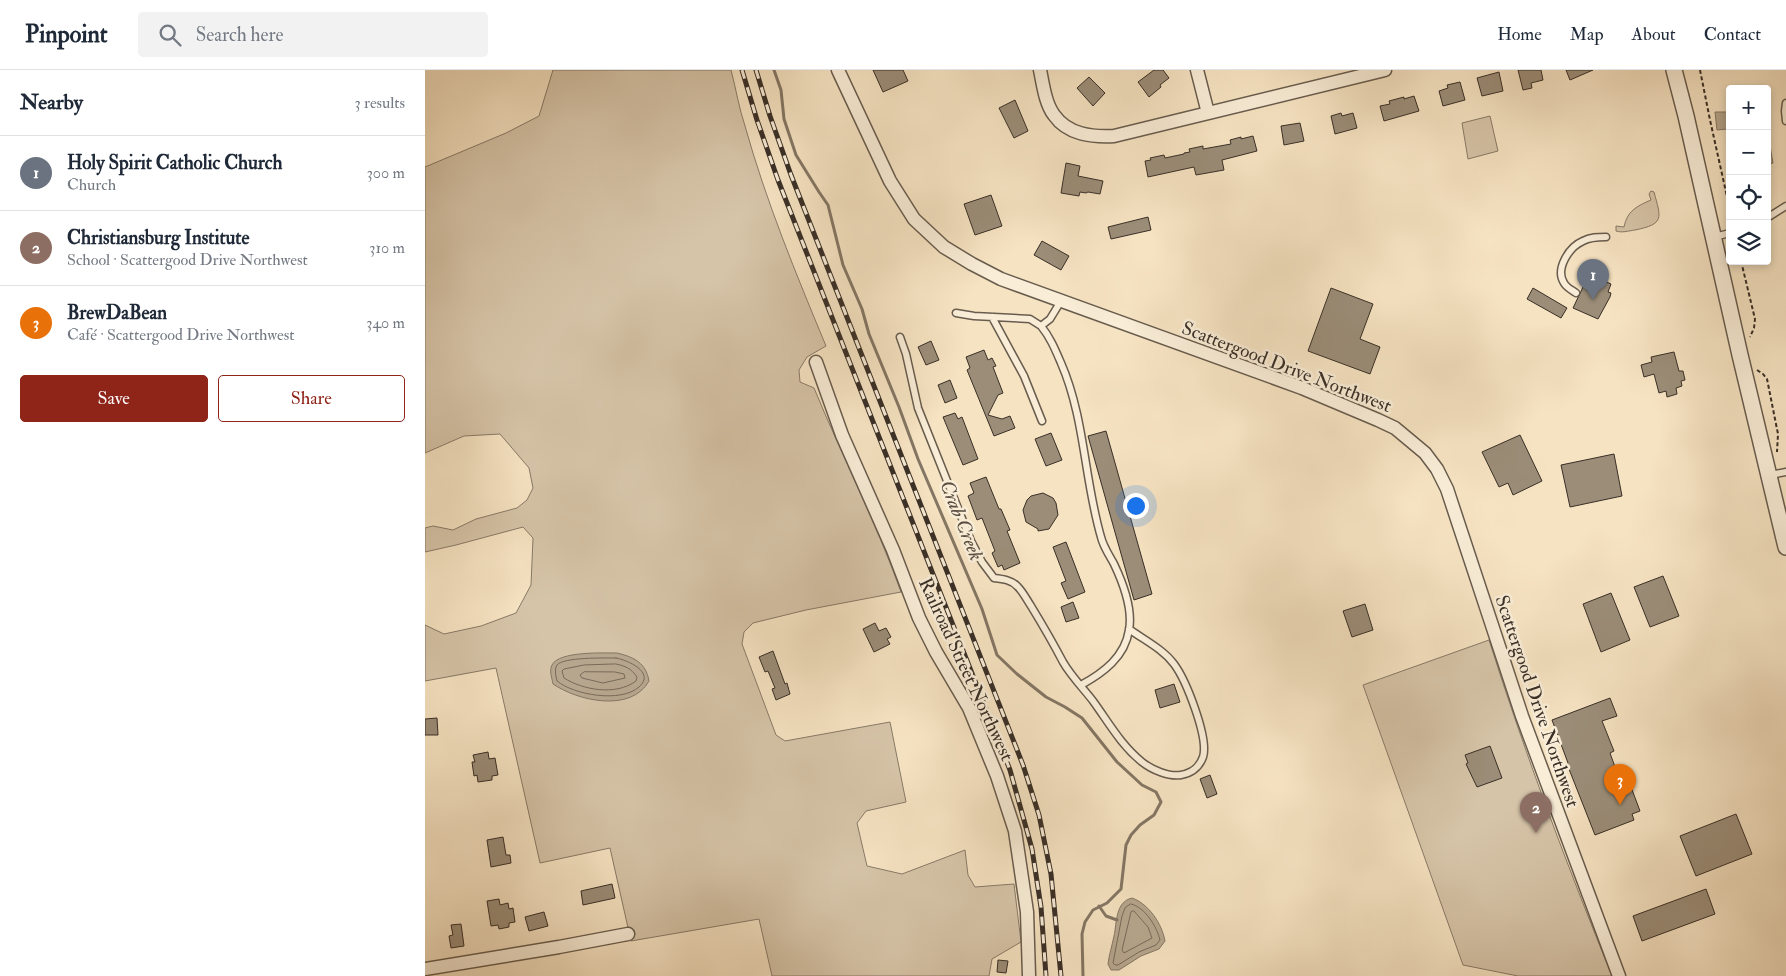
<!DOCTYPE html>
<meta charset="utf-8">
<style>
:root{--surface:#fff;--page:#f2f2f3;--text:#1f2937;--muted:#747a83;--line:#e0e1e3;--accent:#8f2418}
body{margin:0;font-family:"IM FELL Double Pica",serif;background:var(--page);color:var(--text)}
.controls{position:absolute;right:15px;top:15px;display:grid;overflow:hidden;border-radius:5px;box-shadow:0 2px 8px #0003}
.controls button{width:45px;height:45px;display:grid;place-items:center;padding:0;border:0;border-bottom:1px solid var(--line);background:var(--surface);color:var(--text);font:25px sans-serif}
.you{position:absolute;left:710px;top:435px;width:18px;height:18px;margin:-12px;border:4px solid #fff;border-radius:50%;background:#1a73e8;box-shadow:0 0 0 8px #1a73e833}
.badge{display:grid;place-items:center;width:32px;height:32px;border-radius:50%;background:var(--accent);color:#fff;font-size:16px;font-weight:700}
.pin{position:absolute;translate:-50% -41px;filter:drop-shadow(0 1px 2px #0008)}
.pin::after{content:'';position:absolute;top:26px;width:18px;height:15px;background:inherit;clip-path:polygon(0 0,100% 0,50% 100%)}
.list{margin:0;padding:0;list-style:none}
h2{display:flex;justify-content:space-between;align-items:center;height:65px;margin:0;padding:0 20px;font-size:21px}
h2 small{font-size:16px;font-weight:400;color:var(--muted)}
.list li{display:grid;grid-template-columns:32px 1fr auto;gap:15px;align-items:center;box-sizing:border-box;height:75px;padding:0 20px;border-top:1px solid var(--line)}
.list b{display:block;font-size:19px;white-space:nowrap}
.list p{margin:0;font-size:16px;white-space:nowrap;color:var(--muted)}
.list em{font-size:16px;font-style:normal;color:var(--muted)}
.actions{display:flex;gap:10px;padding:15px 20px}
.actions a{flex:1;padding:11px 0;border:1px solid var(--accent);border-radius:5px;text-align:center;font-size:18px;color:var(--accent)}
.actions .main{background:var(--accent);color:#fff}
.icon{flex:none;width:28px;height:28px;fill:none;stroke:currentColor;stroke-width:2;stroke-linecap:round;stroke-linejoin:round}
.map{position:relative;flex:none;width:1361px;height:906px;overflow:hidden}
header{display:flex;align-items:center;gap:30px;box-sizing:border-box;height:70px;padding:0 25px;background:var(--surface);border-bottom:1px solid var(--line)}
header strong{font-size:24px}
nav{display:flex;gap:28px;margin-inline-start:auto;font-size:18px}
.search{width:350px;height:45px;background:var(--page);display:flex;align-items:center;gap:12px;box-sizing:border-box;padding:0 18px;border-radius:5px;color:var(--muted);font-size:19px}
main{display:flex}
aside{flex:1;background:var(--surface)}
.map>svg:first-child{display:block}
.green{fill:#d6c4a8;stroke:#887a68}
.water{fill:#b6a68d;stroke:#847664}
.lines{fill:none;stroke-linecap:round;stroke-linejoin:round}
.shore{stroke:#786a5a;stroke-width:1}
.stream{stroke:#847664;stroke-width:3}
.building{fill:#9b8d78;stroke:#392f27}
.service-casing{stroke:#685c4e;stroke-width:9}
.minor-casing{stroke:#685c4e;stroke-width:15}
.tertiary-casing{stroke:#685c4e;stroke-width:18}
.path{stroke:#392f27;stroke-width:2;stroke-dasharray:4 2.5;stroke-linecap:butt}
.service{stroke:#f9edd7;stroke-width:6}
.minor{stroke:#f9edd7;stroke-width:12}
.tertiary{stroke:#f9edd7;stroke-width:15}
.rail-casing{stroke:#392f27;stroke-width:5}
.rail{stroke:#f9edd7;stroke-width:3;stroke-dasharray:9;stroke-linecap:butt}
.labels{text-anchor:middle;stroke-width:5;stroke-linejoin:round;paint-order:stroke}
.street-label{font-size:19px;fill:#392f27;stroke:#f9edd7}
.water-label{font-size:20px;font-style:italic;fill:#584d40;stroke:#f9edd7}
</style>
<header>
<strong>Pinpoint</strong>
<div class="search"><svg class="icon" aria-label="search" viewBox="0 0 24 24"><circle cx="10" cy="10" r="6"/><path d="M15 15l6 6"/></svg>Search here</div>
<nav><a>Home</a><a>Map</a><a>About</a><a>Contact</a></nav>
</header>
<main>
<aside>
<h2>Nearby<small>3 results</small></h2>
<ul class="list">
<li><span class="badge" style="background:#6b7280">1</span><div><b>Holy Spirit Catholic Church</b><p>Church</p></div><em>300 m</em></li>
<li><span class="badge" style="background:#8d6e63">2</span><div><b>Christiansburg Institute</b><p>School · Scattergood Drive Northwest</p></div><em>310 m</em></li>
<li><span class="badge" style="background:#e8710a">3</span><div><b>BrewDaBean</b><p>Café · Scattergood Drive Northwest</p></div><em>340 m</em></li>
</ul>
<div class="actions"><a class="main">Save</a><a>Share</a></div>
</aside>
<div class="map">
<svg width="1361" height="906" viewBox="0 0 1361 906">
<rect width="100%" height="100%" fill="#f6e3c2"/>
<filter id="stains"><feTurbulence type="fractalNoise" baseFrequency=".004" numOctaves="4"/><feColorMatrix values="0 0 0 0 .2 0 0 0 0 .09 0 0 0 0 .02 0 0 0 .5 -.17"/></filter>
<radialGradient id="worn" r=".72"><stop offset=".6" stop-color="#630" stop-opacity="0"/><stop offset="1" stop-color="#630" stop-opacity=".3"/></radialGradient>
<path class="green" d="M128,0H306C311,19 314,38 320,56C341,131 371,204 401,276L382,287L374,300L375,312L389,318C417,386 451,452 476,522L381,540L328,553L319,562L317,574L351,665L360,671L465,652L481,732L441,741L432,753L442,796L477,804L540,780L543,805L550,817L589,814L596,872L567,889L564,906H347L334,849L206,871L185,778L115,793L71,598L0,611V555L19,564L56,556L91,543L106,515L108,468L98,457L31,475L0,482V458L8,456L28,460L51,449L92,438L102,430L108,418L104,398L75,364L39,366L0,383V97L81,63L114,46Z
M1065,46L1073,81L1043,89L1037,53Z
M1226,121L1229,122C1236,148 1240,154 1210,160C1203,161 1197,163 1191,161V156L1199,157C1202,141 1212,136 1226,130L1224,124Z
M1064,570C1100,684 1142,795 1187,906H1093L1038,895L938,615Z"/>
<path class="water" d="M1305,36V76L1302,59L1292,60L1290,42H1302Z
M1342,59L1348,93L1342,95Z
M192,583C209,587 221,593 224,611C206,643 153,631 128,614C127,608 124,601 127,595C134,581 178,583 192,583Z
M707,828C724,834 737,854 740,871L734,879L716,886L694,900H686L683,894C684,885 687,876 689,866C692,853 690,832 707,828Z"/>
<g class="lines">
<path class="shore" d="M191,588C202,590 231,602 214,617C196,633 149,625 132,611C131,606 129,600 132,595C138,587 180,588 191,588Z
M191,594C200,596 206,598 212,607L211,611C191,626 158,620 139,608L137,601L139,599L159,595Z
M190,602L199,604L200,608L178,613L157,608L155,605L159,602Z
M706,834C720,837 732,857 735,870L731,875L714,882L693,895H690L688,893L697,846L700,838Z
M709,841L723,857L727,868L699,883L697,880L706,842Z"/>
<path class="stream" d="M349,0L356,20L359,49L371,85L394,122L403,135L418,195L437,239L444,264L474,337L493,389L557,539L572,585L592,604L621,627L640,637L657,648L692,692L717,715L731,722L736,732L729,745L715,755L706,765L701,775L696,819L682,833L668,840L660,852L657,864L658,906
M674,836L681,846L692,850"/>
</g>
<path class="building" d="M448,0H478L483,11L458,22Z
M729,0H738L744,8L735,15L736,17L724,27L713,12Z
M1093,0H1116L1118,10L1106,13L1107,18L1098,20Z
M1141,0H1168L1145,10Z
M1074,2L1078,21L1057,26L1052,8Z
M664,7L680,23L668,36L652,18Z
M1035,12L1040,30L1018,36L1014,21L1023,18L1022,15Z
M989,26L994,41L959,51L955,36L965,34L964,31L979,27V29Z
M590,30L603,61L589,68L574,38Z
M916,43L917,46L928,43L932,58L910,64L906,46Z
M875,53L879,71L859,75L856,56Z
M828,66L832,81L797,90L799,100L771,105L769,97L723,107L720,91L726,90L725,88L739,85L740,88L759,84V83L765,82L764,79L778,76V79L806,74L805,70L816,67V69Z
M641,93L655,96L653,106L678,111L675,124L663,122L661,123L655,122L654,126L636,123Z
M566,125L577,156L550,165L539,134Z
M723,147L726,160L686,169L683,157Z
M617,171L644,186L636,200L609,185Z
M1168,206L1186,214L1183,222L1186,223L1185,227L1173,249L1148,238L1159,215L1162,212L1165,213Z
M906,218L948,234L935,269L955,277L945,304L883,281Z
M1108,218L1142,238L1136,248L1102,229Z
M506,271L514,290L501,295L493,277Z
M559,280L563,290L567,288L571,296L568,297L578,323L573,325L563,345L577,349L585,346L590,358L569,366L542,300L545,298L541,287Z
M1249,282L1254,301H1258L1260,310L1256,311L1257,316L1251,318L1252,324L1242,327L1241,321L1234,323L1229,304L1219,307L1216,295L1227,292L1226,287Z
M525,310L532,328L520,333L513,315Z
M530,343L533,349L537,347L553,389L538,395L518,347Z
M681,361L727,524L709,530L663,366Z
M626,363L637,390L621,396L610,369Z
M1095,365L1117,411L1088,425L1083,413L1074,417L1057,382Z
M1189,384L1197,426L1145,437L1136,395Z
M561,407L574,439H576L585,460L582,461L595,493L579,500L577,495L573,497L567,483L570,481L557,448L552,450L543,426L549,423L545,413Z
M618,423L628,428L631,433L633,445L624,459L613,461V459L601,452L598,440L602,430L606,426Z
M641,472L660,522L643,529L636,513L641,511L628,477Z
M1238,506L1254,546L1225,557L1209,517Z
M1186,523L1205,570L1176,582L1158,534Z
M648,532L654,548L641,552L636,537Z
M940,534L948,560L927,567L918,541Z
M450,553L454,561L461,558L466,567L462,569L465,574L449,582L438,559Z
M348,581L360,614L362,613L365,624L351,630L347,619L350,618L343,601L340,602L334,587Z
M749,614L755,632L735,638L730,620Z
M1185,628L1192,646L1177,651L1189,681L1185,683L1198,719L1206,717L1215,741L1207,744L1209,750L1170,765L1142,694L1143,693L1127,650Z
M12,648L13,665H0V649Z
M1065,676L1077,708L1052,717L1041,694L1043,693L1040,685Z
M63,682L64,689L70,688L73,705L67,706V710L53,712L52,705L49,706L47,692H50L48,685Z
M785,705L792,724L782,728L775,709Z
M1311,744L1327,784L1271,806L1255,766Z
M78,767L81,785H85L86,793L66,797L62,770Z
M187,814L190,828L158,835L156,821Z
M1281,819L1290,844L1217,871L1208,846Z
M74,829L75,835L83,833L84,839L88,838L90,852L84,853V857L74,859L73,855L66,856L62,831Z
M119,842L123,856L104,861L100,847Z
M36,854L39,876L26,878L24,866L28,865L26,855Z
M573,890L583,891L581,903L572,902Z"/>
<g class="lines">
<g class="service-casing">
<path id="service" d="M1361,33L1360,41L1361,51
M1342,148L1361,136
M1289,167L1305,163
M1151,223C1147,220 1142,218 1139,213C1130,199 1144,177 1158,171C1165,167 1173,167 1181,167
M531,243L549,246L605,249L616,256L625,249L636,231
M567,247L599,306L617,351
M616,256C625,267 630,279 636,293C660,348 659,409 676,467C678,476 684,485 689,494C698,513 708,539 704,560C700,587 678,603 656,615
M475,267L481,284L493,338L546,471L557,492L569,508C578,509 587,510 593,517C598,522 602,530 606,536C617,554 628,573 638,592C646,606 658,618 668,631C684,653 696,675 717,692C727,700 744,707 756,705C767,703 774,698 778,687C784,668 761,610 749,594C738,579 719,570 704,559
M1345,405L1361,402"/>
</g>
<g class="minor-casing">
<path id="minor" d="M413,0L465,111L489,149L519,177L547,194L576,209L877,318L953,350L970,358L1000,383L1012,399L1022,419L1097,646L1194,906
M615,0C618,14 620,33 629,45C643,65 667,67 689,66L960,0
M772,0L783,43
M391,292L417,365L468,480L494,548L511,582L544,638L572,706L590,761L602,842L604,906
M0,899L134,877L203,864"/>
</g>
<g class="tertiary-casing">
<path id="tertiary" d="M1249,0L1261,46L1315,285L1361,477"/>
</g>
<path class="path" d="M1275,0L1285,50L1305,140
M1316,191L1330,249L1329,258L1325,267
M1332,300L1338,304L1342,309L1353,364L1352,382"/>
<use href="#service" class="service"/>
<use href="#minor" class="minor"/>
<use href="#tertiary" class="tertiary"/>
<g class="rail-casing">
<path id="rail" d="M317,0L332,50L353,110L585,700L607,779L616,837L621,906
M331,0L345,46L366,105L598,695L614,745L626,804L636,906"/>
</g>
<use href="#rail" class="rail"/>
</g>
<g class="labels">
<g class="street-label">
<text transform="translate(862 296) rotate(21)" y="7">Scattergood Drive Northwest</text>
<text transform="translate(542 599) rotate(65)" y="7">Railroad Street Northwest</text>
<text transform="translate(1113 631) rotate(71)" y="7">Scattergood Drive Northwest</text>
</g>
<g class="water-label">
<text transform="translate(537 450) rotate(68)" y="7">Crab Creek</text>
</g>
</g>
<rect width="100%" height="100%" filter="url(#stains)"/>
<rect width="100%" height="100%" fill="url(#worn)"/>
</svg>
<div class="controls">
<button>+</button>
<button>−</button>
<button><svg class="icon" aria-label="locate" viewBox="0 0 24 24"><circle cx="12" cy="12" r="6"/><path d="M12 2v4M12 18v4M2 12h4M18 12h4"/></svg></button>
<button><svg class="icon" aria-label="layers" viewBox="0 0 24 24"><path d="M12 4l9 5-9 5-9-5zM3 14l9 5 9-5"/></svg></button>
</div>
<div class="you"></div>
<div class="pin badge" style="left:1168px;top:230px;background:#6b7280">1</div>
<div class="pin badge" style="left:1111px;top:763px;background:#8d6e63">2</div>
<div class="pin badge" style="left:1195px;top:735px;background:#e8710a">3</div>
</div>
</main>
